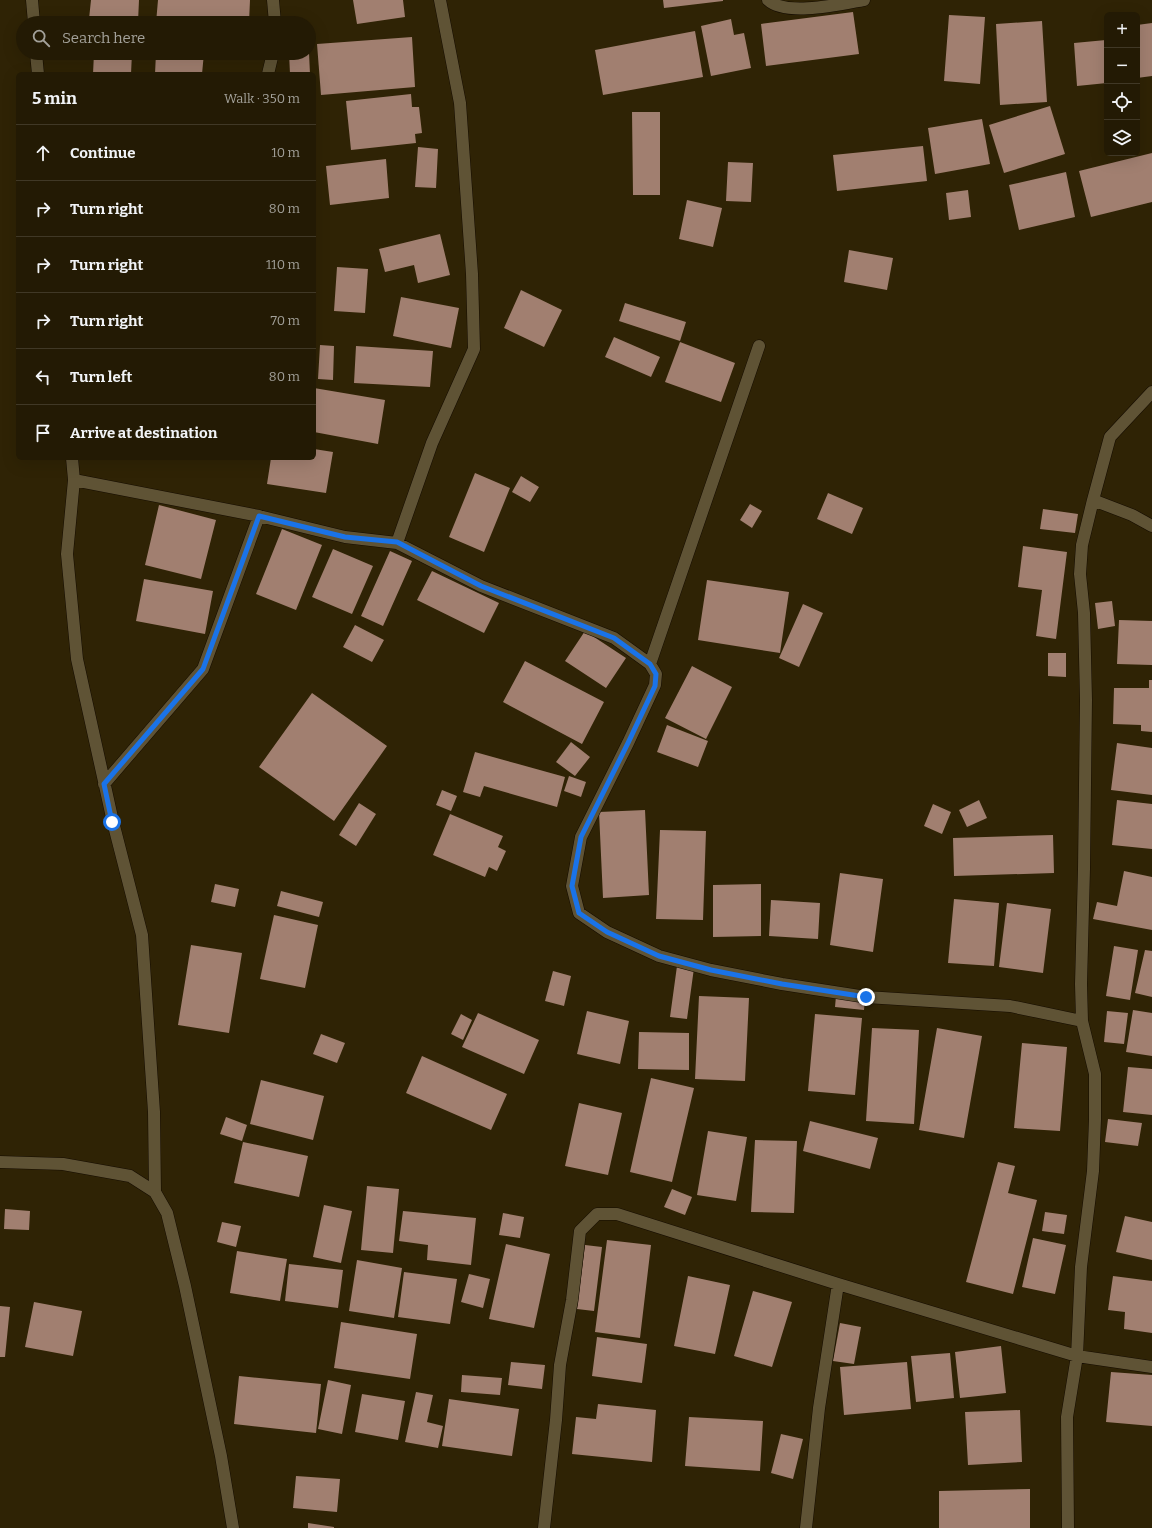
<!DOCTYPE html>
<meta charset="utf-8">
<style>
:root{--surface:#231a04;--page:#2b230e;--text:#f1f3f6;--muted:#a3a19a;--line:#403826}
body{margin:0;font-family:Bitter,serif;background:var(--page);color:var(--text)}
.controls{position:absolute;right:12px;top:12px;display:grid;overflow:hidden;border-radius:6px;box-shadow:0 4px 16px #0002}
.controls button{width:36px;height:36px;display:grid;place-items:center;padding:0;border:0;border-bottom:1px solid var(--line);background:var(--surface);color:var(--text);font:20px sans-serif}
.stop{position:absolute;width:12px;height:12px;margin:-9px;border:3px solid #1a73e8;border-radius:50%;background:#fff}
.stop.end{background:#1a73e8;border-color:#fff;box-shadow:0 1px 4px #0008}
.list{margin:0;padding:0;list-style:none}
h2{display:flex;justify-content:space-between;align-items:center;height:52px;margin:0;padding:0 16px;font-size:17px}
h2 small{font-size:13px;font-weight:400;color:var(--muted)}
.list li{display:grid;grid-template-columns:26px 1fr auto;gap:12px;align-items:center;box-sizing:border-box;height:56px;padding:0 16px;border-top:1px solid var(--line)}
.list b{display:block;font-size:15px;white-space:nowrap}
.list em{font-size:13px;font-style:normal;color:var(--muted)}
.icon{flex:none;width:22px;height:22px;fill:none;stroke:currentColor;stroke-width:2;stroke-linecap:round;stroke-linejoin:round}
.map{position:relative;flex:none;width:1152px;height:1528px;overflow:hidden}
.search{position:absolute;background:var(--surface);box-shadow:0 4px 16px #0002;left:16px;top:16px;width:300px;height:44px;display:flex;align-items:center;gap:10px;box-sizing:border-box;padding:0 14px;border-radius:22px;color:var(--muted);font-size:15px}
.panel{position:absolute;background:var(--surface);box-shadow:0 4px 16px #0002;left:16px;top:72px;width:300px;height:388px;border-radius:6px}
.map>svg:first-child{display:block}
.building{fill:#a17f70}
.lines{fill:none;stroke-linecap:round;stroke-linejoin:round}
.minor-casing{stroke:#150c00;stroke-width:13}
.minor{stroke:#5f5335;stroke-width:12}
.route{stroke:#1a73e8;stroke-width:5}
</style>
<div class="map">
<svg width="1152" height="1528" viewBox="0 0 1152 1528">
<rect width="100%" height="100%" fill="#2f2305"/>
<path class="building" d="M91,0H139L138,22L89,19Z
M158,0H250L249,23H156Z
M353,0H403L405,17L357,24Z
M663,0H723V1L664,8Z
M853,12L859,54L766,66L761,24Z
M949,15L985,17L980,84L944,81Z
M731,19L734,35L744,33L751,68L711,76L701,26Z
M1042,21L1047,102L1000,105L996,24Z
M1152,23V76L1137,78V25Z
M695,31L703,77L603,95L595,50Z
M412,37L415,87L321,95L317,44Z
M1106,40L1107,83L1077,86L1074,43Z
M94,53H132L131,74H93Z
M156,53H204L202,74H155Z
M289,53H309L310,74H290Z
M411,94L412,107H419L422,133L415,134L416,143L351,150L346,101Z
M1050,106L1065,154L1004,173L989,125Z
M632,112H660V195H633Z
M982,119L990,164L935,174L928,128Z
M923,146L927,181L837,191L833,155Z
M418,147L438,149L436,188L415,187Z
M1152,153V202L1091,217L1079,171Z
M386,159L389,198L330,205L326,166Z
M728,162L753,163L751,202L726,201Z
M1066,172L1075,217L1019,230L1009,185Z
M968,190L971,217L949,220L946,193Z
M687,200L722,208L713,247L679,239Z
M440,234L450,275L418,283L414,265L385,272L379,249Z
M849,250L893,258L887,290L844,282Z
M337,267L368,269L365,313L334,311Z
M521,290L562,310L544,347L504,328Z
M401,297L459,308L451,348L393,336Z
M625,303L686,322L680,341L619,321Z
M614,337L660,357L651,377L605,357Z
M680,342L735,363L721,402L665,382Z
M320,345L334,346L333,380L318,379Z
M356,346L433,351L430,387L354,383Z
M314,388L385,400L378,444L314,432Z
M314,449L333,452L326,493L267,484L271,458H314Z
M475,473L510,488L484,552L449,537Z
M521,476L539,487L530,502L512,492Z
M828,493L863,508L852,534L817,519Z
M750,504L762,511L752,528L740,520Z
M159,505L216,520L201,579L145,565Z
M1043,509L1078,514L1075,533L1040,529Z
M282,529L322,545L296,610L256,594Z
M1023,546L1067,552L1056,639L1036,636L1042,590L1018,587Z
M333,549L373,566L352,614L312,597Z
M390,551L412,561L383,626L361,616Z
M432,571L499,603L484,633L417,600Z
M144,579L213,591L205,634L136,621Z
M707,580L789,592L780,653L698,640Z
M1112,601L1115,626L1098,629L1095,603Z
M803,604L823,613L799,667L779,658Z
M1119,620L1152,621V665L1117,664Z
M355,625L384,640L372,662L343,647Z
M585,631L626,658L606,688L565,661Z
M1048,653H1066V677L1048,676Z
M525,661L604,702L582,744L503,702Z
M692,666L732,687L706,739L665,718Z
M1149,680H1152V732L1141,731V725L1113,724L1114,688H1149Z
M312,693L387,746L334,821L259,767Z
M667,725L708,741L698,767L657,752Z
M571,742L590,757L575,776L556,762Z
M1117,743L1152,748V795L1111,790Z
M475,752L565,777L557,807L484,786L480,797L463,792Z
M569,776L586,782L581,797L564,791Z
M442,790L457,796L451,811L436,805Z
M979,800L987,818L967,827L959,810Z
M1117,800L1152,804V849L1112,845Z
M359,803L376,814L356,846L339,835Z
M933,804L951,812L942,834L924,826Z
M645,810L649,895L603,898L599,812Z
M450,814L503,836L498,847L506,851L497,871L489,867L485,877L433,855Z
M660,830L706,831L703,920L656,919Z
M1053,835L1054,873L954,876L953,838Z
M1124,871L1152,877V930L1093,919L1097,902L1117,906Z
M840,873L883,879L873,952L830,945Z
M215,884L239,889L235,907L211,902Z
M761,884V936L713,937V885Z
M281,891L323,902L319,917L277,906Z
M954,899L999,903L994,966L948,963Z
M771,900L820,903L818,939L769,936Z
M1007,903L1051,909L1043,973L999,967Z
M274,915L318,925L305,988L260,979Z
M191,945L242,953L229,1033L178,1025Z
M1114,946L1138,950L1130,1000L1106,996Z
M1145,950L1152,951V997L1135,993Z
M677,966L694,968L687,1019L670,1017Z
M553,971L571,976L564,1006L545,1001Z
M699,996L749,998L745,1081L695,1079Z
M836,996L865,999L864,1010L835,1007Z
M1133,1010L1152,1013V1056L1126,1052Z
M587,1011L629,1021L620,1064L577,1054Z
M1107,1011L1128,1013L1124,1044L1104,1042Z
M478,1013L539,1040L524,1074L462,1047Z
M461,1014L472,1020L463,1040L451,1034Z
M815,1014L862,1018L855,1095L808,1091Z
M872,1028L919,1030L914,1124L866,1121Z
M937,1028L982,1036L964,1138L919,1130Z
M639,1032L689,1033V1070L638,1069Z
M321,1034L345,1043L337,1063L313,1054Z
M1022,1043L1067,1047L1060,1131L1014,1128Z
M422,1056L507,1094L491,1130L406,1093Z
M1128,1067L1152,1069V1115L1123,1112Z
M651,1078L694,1088L672,1182L630,1172Z
M261,1080L324,1096L313,1140L250,1124Z
M579,1103L622,1113L608,1175L565,1166Z
M226,1117L247,1125L242,1141L220,1134Z
M1108,1119L1142,1123L1138,1146L1105,1142Z
M810,1121L878,1138L870,1169L803,1151Z
M708,1131L747,1137L736,1201L697,1195Z
M755,1140L797,1141L794,1213L751,1212Z
M243,1142L308,1156L299,1197L234,1183Z
M998,1162L1015,1166L1008,1193L1037,1200L1013,1294L966,1282Z
M367,1186L399,1189L393,1253L361,1250Z
M672,1189L692,1197L685,1215L664,1207Z
M324,1205L352,1211L341,1263L313,1257Z
M5,1209L30,1211L29,1230L4,1229Z
M403,1211L476,1218L471,1265L427,1260L428,1245L399,1241Z
M1045,1212L1067,1215L1064,1234L1042,1231Z
M503,1213L524,1217L520,1238L499,1235Z
M1125,1216L1152,1222V1260L1116,1252Z
M222,1222L241,1226L236,1247L217,1242Z
M1033,1238L1066,1245L1055,1294L1022,1287Z
M607,1240L651,1245L640,1338L595,1332Z
M506,1244L550,1254L534,1328L489,1319Z
M585,1245L602,1247L594,1311L577,1309Z
M237,1251L287,1259L280,1301L230,1293Z
M357,1260L402,1268L394,1318L349,1311Z
M289,1264L343,1270L338,1308L285,1301Z
M404,1272L457,1279L450,1324L398,1317Z
M469,1274L490,1279L483,1308L461,1302Z
M688,1276L730,1285L715,1354L674,1346Z
M1113,1276L1152,1281V1333L1124,1329L1125,1312L1108,1310Z
M753,1291L792,1302L772,1367L734,1356Z
M34,1302L82,1311L73,1356L25,1347Z
M0,1306L10,1307L5,1357H0Z
M341,1322L417,1334L410,1379L334,1368Z
M840,1323L861,1327L854,1364L833,1361Z
M597,1337L647,1344L642,1383L592,1376Z
M1001,1346L1006,1393L960,1398L955,1352Z
M950,1353L954,1398L916,1402L911,1356Z
M511,1362L545,1365L542,1389L508,1385Z
M907,1362L911,1409L844,1415L840,1367Z
M1111,1372L1152,1375V1426L1106,1422Z
M462,1375L502,1378L500,1395L461,1392Z
M239,1376L321,1384L316,1433L234,1424Z
M328,1380L351,1385L342,1434L318,1429Z
M416,1392L433,1395L427,1422L443,1426L438,1448L405,1442Z
M362,1394L405,1401L398,1440L355,1432Z
M449,1399L519,1409L512,1456L442,1446Z
M598,1404L656,1410L652,1462L572,1454L576,1417L596,1419Z
M1020,1410L1022,1462L968,1465L965,1412Z
M689,1417L763,1421L760,1471L685,1466Z
M781,1434L803,1439L793,1479L771,1473Z
M296,1476L340,1479L337,1512L293,1508Z
M1030,1489V1528H939V1491Z
M308,1523L334,1527V1528H308Z"/>
<g class="lines">
<g class="minor-casing">
<path id="minor" d="M32,0L34,23
M273,0L275,23
M768,0C786,17 841,4 864,0
M36,53L38,74
M268,74L273,53
M72,458L74,480L67,554L77,659L113,822L142,935L154,1112L155,1192
M74,480L259,516L345,537L397,543L481,586L614,638L650,664L656,674L655,685L628,743L581,837L572,886L579,913L607,932L659,956L711,970L782,984L866,997L1010,1006L1082,1021
M1093,500L1110,437L1152,392
M397,543L432,443L474,349L472,274L460,103L440,0
M650,664L759,346
M104,784L203,669L259,516
M0,1162L63,1164L130,1176L155,1192L167,1213L185,1286L221,1456L233,1528
M544,1528L556,1420L560,1365L572,1300L580,1231L597,1214H617L838,1284L1077,1356L1152,1367
M806,1528L819,1408L838,1284
M1068,1528L1067,1417L1077,1356L1081,1267L1093,1171L1095,1119V1074L1082,1021L1081,984L1084,869L1086,700L1084,613L1080,574L1082,545L1093,500L1132,515L1152,526"/>
</g>
<use href="#minor" class="minor"/>
</g>
<g class="lines">
<path class="route" d="M112,822L104,784L203,669L259,516L345,537L397,542L481,586L614,638L650,664L656,674L655,686L628,743L581,837L572,886L579,913L607,932L659,956L711,970L782,984L866,997"/>
</g>
</svg>
<div class="controls">
<button>+</button>
<button>−</button>
<button><svg class="icon" aria-label="locate" viewBox="0 0 24 24"><circle cx="12" cy="12" r="6"/><path d="M12 2v4M12 18v4M2 12h4M18 12h4"/></svg></button>
<button><svg class="icon" aria-label="layers" viewBox="0 0 24 24"><path d="M12 4l9 5-9 5-9-5zM3 14l9 5 9-5"/></svg></button>
</div>
<div class="stop" style="left:112px;top:822px"></div>
<div class="stop end" style="left:866px;top:997px"></div>
<div class="search"><svg class="icon" aria-label="search" viewBox="0 0 24 24"><circle cx="10" cy="10" r="6"/><path d="M15 15l6 6"/></svg>Search here</div>
<section class="panel">
<h2>5 min<small>Walk · 350 m</small></h2>
<ul class="list">
<li><svg class="icon" aria-label="ahead" viewBox="0 0 24 24"><path d="M12 20V5M6 11l6-6 6 6"/></svg><div><b>Continue</b></div><em>10 m</em></li>
<li><svg class="icon" aria-label="right" viewBox="0 0 24 24"><path d="M7 20v-9h11M14 6l5 5-5 5"/></svg><div><b>Turn right</b></div><em>80 m</em></li>
<li><svg class="icon" aria-label="right" viewBox="0 0 24 24"><path d="M7 20v-9h11M14 6l5 5-5 5"/></svg><div><b>Turn right</b></div><em>110 m</em></li>
<li><svg class="icon" aria-label="right" viewBox="0 0 24 24"><path d="M7 20v-9h11M14 6l5 5-5 5"/></svg><div><b>Turn right</b></div><em>70 m</em></li>
<li><svg class="icon" aria-label="left" viewBox="0 0 24 24"><path d="M17 20v-9H6M10 6l-5 5 5 5"/></svg><div><b>Turn left</b></div><em>80 m</em></li>
<li><svg class="icon" aria-label="arrive" viewBox="0 0 24 24"><path d="M6 21V4h12l-3 4 3 4H6"/></svg><div><b>Arrive at destination</b></div></li>
</ul>
</section>
</div>
